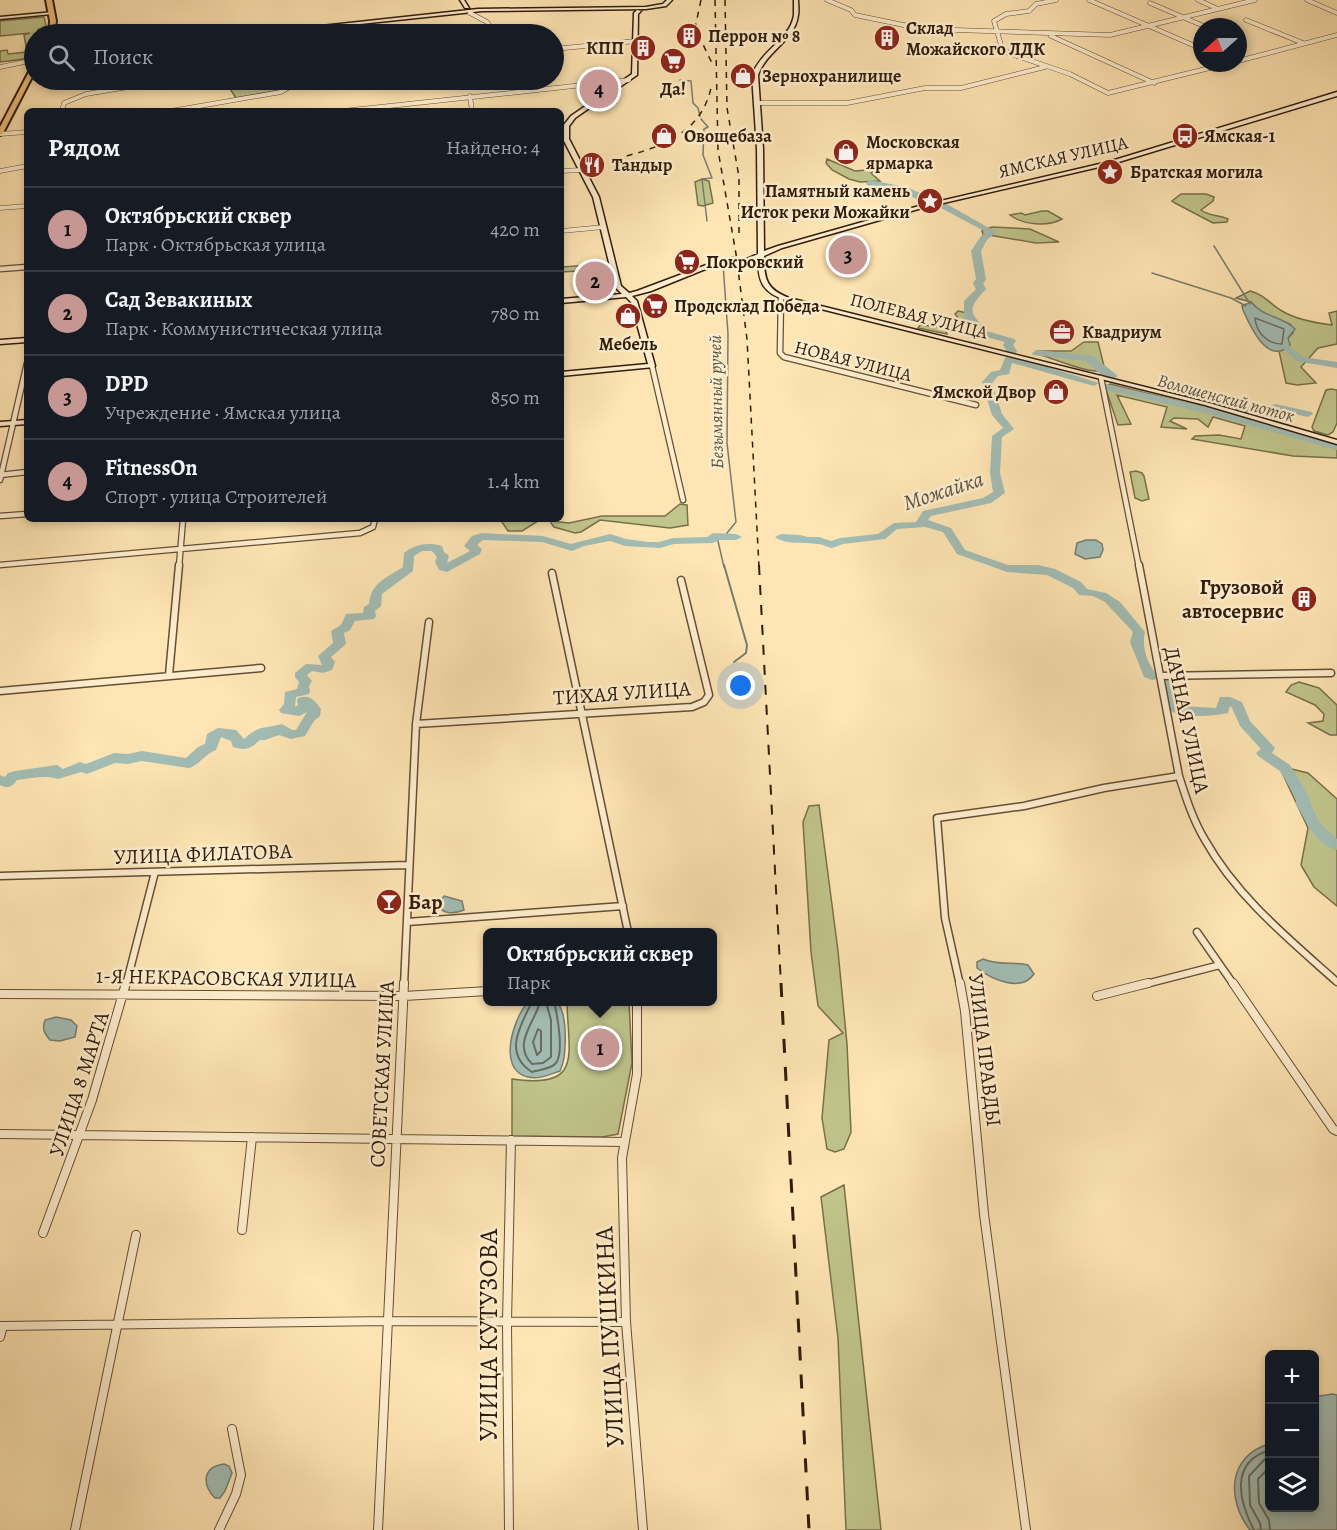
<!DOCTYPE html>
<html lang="ru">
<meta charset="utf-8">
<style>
:root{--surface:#171b24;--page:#20242c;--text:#f1f3f6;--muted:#9ea1a6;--line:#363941;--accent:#c59692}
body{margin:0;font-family:Alegreya,serif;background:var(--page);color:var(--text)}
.controls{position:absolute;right:18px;bottom:18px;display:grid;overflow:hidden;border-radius:9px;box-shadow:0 3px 9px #0003}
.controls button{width:54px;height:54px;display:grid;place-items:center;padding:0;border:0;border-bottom:2px solid var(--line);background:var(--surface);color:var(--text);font:30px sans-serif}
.compass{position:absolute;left:1193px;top:18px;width:54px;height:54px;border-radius:50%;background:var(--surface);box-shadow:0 3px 9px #0003;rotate:249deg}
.you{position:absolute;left:741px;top:686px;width:21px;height:21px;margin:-15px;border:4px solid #fff;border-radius:50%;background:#1a73e8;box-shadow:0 0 0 9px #1a73e833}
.badge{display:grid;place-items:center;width:39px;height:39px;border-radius:50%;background:var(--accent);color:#111;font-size:20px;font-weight:700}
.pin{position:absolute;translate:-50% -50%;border:3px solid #fff;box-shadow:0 2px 6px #0006}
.popup{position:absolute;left:483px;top:928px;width:234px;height:78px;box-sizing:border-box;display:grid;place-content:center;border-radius:9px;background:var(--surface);filter:drop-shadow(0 2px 4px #0005);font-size:20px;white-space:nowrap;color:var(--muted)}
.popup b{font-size:22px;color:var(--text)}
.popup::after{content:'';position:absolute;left:50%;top:100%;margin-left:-12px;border:12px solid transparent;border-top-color:var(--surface)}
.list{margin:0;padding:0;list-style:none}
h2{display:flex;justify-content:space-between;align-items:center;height:78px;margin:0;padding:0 24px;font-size:26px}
h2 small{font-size:20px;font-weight:400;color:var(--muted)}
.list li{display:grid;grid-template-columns:39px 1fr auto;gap:18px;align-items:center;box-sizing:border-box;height:84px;padding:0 24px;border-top:2px solid var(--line)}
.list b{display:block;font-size:22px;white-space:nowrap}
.list p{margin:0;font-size:20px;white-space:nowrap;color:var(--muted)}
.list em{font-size:20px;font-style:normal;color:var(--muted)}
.icon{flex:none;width:33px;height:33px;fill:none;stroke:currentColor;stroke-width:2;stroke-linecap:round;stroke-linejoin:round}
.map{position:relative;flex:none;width:1337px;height:1530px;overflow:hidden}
.search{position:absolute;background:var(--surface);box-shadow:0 3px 9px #0003;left:24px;top:24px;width:540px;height:66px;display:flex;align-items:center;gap:15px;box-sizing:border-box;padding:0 21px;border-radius:33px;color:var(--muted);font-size:22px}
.panel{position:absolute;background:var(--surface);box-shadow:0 3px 9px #0003;left:24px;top:108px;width:540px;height:414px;border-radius:9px}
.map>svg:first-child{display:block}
.green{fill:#c0c58c;stroke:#78704c;stroke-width:1.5}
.water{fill:#a2bdb5;stroke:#757d71;stroke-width:1.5}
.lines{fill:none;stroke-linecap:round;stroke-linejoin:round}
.shore-far1{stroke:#6a6c60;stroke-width:1.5}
.shore{stroke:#6a6c60;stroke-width:2}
.stream-far1{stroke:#757d71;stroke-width:1.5}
.stream{stroke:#757d71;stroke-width:2}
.river{fill:#a2bdb5;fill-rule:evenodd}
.secondary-tunnel{stroke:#d5bd91;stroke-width:7;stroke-dasharray:7 4;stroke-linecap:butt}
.street-far3-casing{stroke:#644e35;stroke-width:5}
.street-far2-casing{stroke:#644e35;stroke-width:7}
.street-far1-casing{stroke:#644e35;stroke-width:9}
.street-casing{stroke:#644e35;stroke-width:10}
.secondary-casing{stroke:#311c0b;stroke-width:3}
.primary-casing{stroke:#311c0b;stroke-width:4}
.street-far3{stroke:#feeece;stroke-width:4}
.street-far2{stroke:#feeece;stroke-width:4.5}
.street-far1{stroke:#feeece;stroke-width:6}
.street{stroke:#feeece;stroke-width:8}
.secondary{fill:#feeece;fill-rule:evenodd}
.primary{fill:#efc27a;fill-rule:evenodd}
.rail-far2{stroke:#311c0b;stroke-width:1.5;stroke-dasharray:6 6;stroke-linecap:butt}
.rail-far1{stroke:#311c0b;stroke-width:2;stroke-dasharray:10 10;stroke-linecap:butt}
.rail{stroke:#311c0b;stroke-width:3;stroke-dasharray:14 14;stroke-linecap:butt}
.labels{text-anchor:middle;stroke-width:5;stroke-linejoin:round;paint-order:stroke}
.far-poi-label{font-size:18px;font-weight:bold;fill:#311c0b;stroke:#feeece;text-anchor:start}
.far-street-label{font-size:18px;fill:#311c0b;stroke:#feeece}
.far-water-label{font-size:18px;font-style:italic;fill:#595446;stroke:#feeece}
.poi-label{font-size:21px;font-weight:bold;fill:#311c0b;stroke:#feeece;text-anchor:end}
.street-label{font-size:21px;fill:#311c0b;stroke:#feeece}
.water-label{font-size:22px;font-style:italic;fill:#595446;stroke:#feeece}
.near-street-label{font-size:26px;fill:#311c0b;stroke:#feeece}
</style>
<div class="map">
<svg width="1337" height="1530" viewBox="0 0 1337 1530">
<rect width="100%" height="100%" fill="#fee5b3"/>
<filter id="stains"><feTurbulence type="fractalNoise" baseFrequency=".00333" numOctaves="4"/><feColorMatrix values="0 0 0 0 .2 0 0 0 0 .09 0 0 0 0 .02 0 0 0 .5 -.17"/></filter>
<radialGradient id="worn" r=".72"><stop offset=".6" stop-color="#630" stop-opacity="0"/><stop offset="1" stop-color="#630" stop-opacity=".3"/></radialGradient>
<path class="green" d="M44,17L46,26L37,30L46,28L45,33L34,34L32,58L0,62V51L7,50L8,54L27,52L24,35L30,33L0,36V21Z
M232,80H295L282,90L236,98L226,83Z
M827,159L855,171L877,169L871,173L880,181L860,182L849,179L832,170L826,163Z
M702,179L709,181L713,203L703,206L698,205L695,182Z
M1181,194H1206L1214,197L1213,201L1201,210C1208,216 1219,215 1228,219L1227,222L1213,223L1175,203L1172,201Z
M1042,211H1048L1062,219C1048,227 1023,225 1010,215L1021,213L1025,215Z
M992,227L1030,229L1059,242L1036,243L983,234L982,231Z
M561,264L562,267L603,264L601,267L609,289L605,292L586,294L579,271L561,272Z
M1250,291C1266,295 1269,304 1282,311C1297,320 1315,323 1332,325L1329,313L1337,311V344L1318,348L1301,367L1316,383L1297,385L1286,383L1279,351L1288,348V338L1293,333L1290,324L1260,312L1251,302L1236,298Z
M958,311L972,314L967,323L945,329L947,334L918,328L920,325C935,326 946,329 960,320L955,314Z
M1084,342H1098L1105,370C1093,376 1052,358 1038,354L1037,351H1071Z
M1110,384L1218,411L1337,446V458L1293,456L1192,439L1195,436L1219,435L1241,439L1245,426L1213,417L1208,427L1198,419L1174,418L1170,421L1187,429L1161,427L1167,407L1117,395L1131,424L1118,425L1105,387Z
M1331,389L1337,390V423L1333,432L1328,435L1314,431L1312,427L1326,390Z
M1136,471L1142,473L1144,476L1149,499L1142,501L1135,498L1130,472Z
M680,504L687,505L688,525L670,528L600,520L581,532L575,533L554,527L551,523V521L569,523L602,516H665Z
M500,519H531L538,521L522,531H508Z
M1299,682L1319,688L1337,705V735H1330L1308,723L1323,721L1324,714L1315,705L1286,692L1291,685Z
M1279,766L1308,773L1337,799V906L1314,887L1301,865L1308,828Z
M819,805L838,951L847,1044L851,1132L844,1149L835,1152L827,1149L822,1118L829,1040L843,1033L818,1006L811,952L803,822L809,806Z
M567,1002H629L632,1063L618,1134L602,1137L512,1136V1079C584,1089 568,1055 567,1002Z
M844,1185L881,1530H846L838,1338L821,1197Z"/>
<path class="water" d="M1251,302C1264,318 1283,316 1295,329L1288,338L1290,345C1268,367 1250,326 1243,310L1242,306Z
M1086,540H1096L1102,544L1103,550L1100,557L1085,559L1075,554L1077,543Z
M444,896L462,901L464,910C454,914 442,915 438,904Z
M983,959C999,966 1012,961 1028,965L1034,974C1021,993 991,979 977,968V962Z
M528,1002H557C568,1014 567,1057 560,1071C550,1074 539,1080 528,1077C496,1070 514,1017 528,1002Z
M56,1017L71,1020L77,1026L75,1037L60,1041L50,1040C44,1033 42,1029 45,1020Z
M1332,1394L1337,1395V1530H1250C1226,1499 1228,1456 1269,1444L1270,1508H1314L1315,1397Z
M224,1464L229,1466L232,1473L225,1491L220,1498H215C202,1485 202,1467 224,1464Z"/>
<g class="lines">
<path class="shore-far1" d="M1255,318L1284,329L1282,344C1267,344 1256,332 1255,318Z"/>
<path class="shore" d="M532,1002C520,1026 503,1054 532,1072C539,1070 550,1069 555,1064C565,1055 557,1014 554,1002
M540,1002C534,1024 512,1044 532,1064L543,1063L551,1057V1020L546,1002
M538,1029L541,1031V1051L537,1055L533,1042Z
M1270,1467L1258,1479L1259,1503L1269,1520L1270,1530
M1254,1530C1239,1501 1229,1462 1270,1450
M1261,1530L1260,1523L1250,1505L1249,1476L1264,1460L1270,1458"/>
<path class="stream-far1" d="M681,82L680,80L691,81L693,103L698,108L700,116
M701,119L708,127L704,129L703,155L712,178L702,179L707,221
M1214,246L1250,304
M723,264L728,334L727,443L736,522L727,533V537
M1152,273L1231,298L1246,306
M717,537L724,567"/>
<path class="stream" d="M724,565L747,645L746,653L734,662"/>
<path class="river" d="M870,180L906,187L939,201C928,208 913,196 902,192C891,188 878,187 867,185L866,183Z
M939,203H945L996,232L987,240L981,251L986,280L983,283L986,289C971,306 966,310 984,327L983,330L1014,339L1016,341L1013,345L1017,351L1016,353H1008L1003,345L1005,342L975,334L974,328L964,316V301L976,289L973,283L976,279L971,251L981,236L986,232L939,207Z
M1288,345L1303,357L1337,362V368L1296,361L1283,348Z
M1037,350L1093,356L1118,376L1113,379L1100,374L1086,361L1033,355L1032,353Z
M1010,355L1099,383L1094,386L1012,363L1009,374L998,376L992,383L1002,414L1014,429L1002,437L1000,473L1005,493L991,503L931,516L928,520L951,528L965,550L1008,565H1038L1055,569L1081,582L1087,589L1106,593L1120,602L1145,632C1141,646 1148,666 1158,676L1157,679L1152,680L1144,677L1130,642L1133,632L1105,602L1093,596L1079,595L1073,588L1047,575L1007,572L957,554L943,532L925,527L897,529L885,539L843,544L832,548C827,547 822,544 818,544C805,542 785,545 775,537L781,534L800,535L808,537H819L831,541L840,538L878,534L894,523L916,522L923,511L983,498L993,492L990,473L992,436L1003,428L992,415L982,382L991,372L1000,370L1005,358Z
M1106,384L1211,408L1337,444V450L1205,413L1102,389V385Z
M1181,390L1255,408L1263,409L1275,404L1312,412L1313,414L1308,417L1276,410L1264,415L1255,414L1177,395V391Z
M482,533L543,536L571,544L610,534L626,539L648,542H659L673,538L707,537L713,533L736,534L742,537L736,540H719L713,543L674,544L660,548L625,546L610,541L584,546L572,551L542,542L483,540L477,545L482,549L480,554L447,572L439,570L435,562L437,557L432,551H422L414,556L413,571L382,594L381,606L375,611L376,616L374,619L355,621L350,630L344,633L346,644L331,657L335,662L332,670L323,673L312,671L307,675L312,681L309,686L310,691L309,694L296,697L295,707L298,705L297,701L298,698C310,694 314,700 321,709L320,716L314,721L305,736L291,739L279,735L265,740H260C250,749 247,751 233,747L231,741L221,737L216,750C205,754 199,765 189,768L142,761L128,764L115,763L87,774L81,772L58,779C45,775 32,778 17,780C12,787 8,789 0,785V775L5,777L8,773L15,771L57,765L63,769L80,762L86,764L114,753L128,754L142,751L186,758L198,747L205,744L207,734L218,728L236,730L244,739C259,725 263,729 282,724L292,730H296L307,712L299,716L281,713L279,710L284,704L285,692L297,689L299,682L295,677V673L306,664L322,665L318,656L333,643L331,631L341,625L346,614L363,613L364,607L369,604C371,582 387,578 403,567L404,553C415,544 428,542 442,546L444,552L449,556L447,563L470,551L464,546L472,536Z
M1164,676L1174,683L1182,706L1216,708L1220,697H1230L1242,702L1250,721L1275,748L1272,753L1290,765L1311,800L1310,802L1319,822L1337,839V850C1313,843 1307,821 1295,803L1297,800L1280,771L1258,756L1256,753L1261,749L1240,726L1232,708L1230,706L1228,713C1216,716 1174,720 1167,707C1163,697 1164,688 1158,680Z"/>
<path class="secondary-tunnel" d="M733,262L745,261"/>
<g class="street-far3-casing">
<path id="street-far3" d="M827,0L851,10L855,15L923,29L1110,35L1255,0
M1056,0L1036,4L1029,11L1006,14L994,21L1001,45L1008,53L1070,74L1108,93L1230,63
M1089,0L1202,49
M1198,0L1218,9
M1307,0L1337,13
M1150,3L1206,27
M470,13L487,22L496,34
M1246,20L1303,43
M1051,36L1154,83
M554,49L636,41
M1238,61L1337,35
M0,67L34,60
M470,96L472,111
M756,103H847L925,88H961L1045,67
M62,111L64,103L86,94L170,80
M171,111L281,92L301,80
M343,111L629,80
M0,134L27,132
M0,171L27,166
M561,171L582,170
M0,208L27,206
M561,231L604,227"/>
</g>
<g class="street-far2-casing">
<path id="street-far2" d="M0,269L27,267
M781,297L780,353L784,357L976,405
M652,366L683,500
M1101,378L1139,567
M0,475L27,472
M0,480L27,363
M0,516L27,514
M0,565L360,533L373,527L375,519
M179,567L183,519"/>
</g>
<g class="street-far1-casing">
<path id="street-far1" d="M1139,565L1179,776C1186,798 1193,820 1205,840C1237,897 1289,939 1337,982
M552,573L628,932
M169,675L179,565
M1160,676L1331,673
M0,691L261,668
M416,724L692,707L704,702L709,695L681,580
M0,876L408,865
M407,922L623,906
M1197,932L1220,965
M126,985L155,872
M404,985L416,724L429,622
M960,985L945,918L937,818L1024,806L1104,788L1179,776
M1142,985L1220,965L1234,985"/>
</g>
<g class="street-casing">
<path id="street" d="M960,983L965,1011L984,1214L1026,1530
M1233,983L1333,1129L1337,1131
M0,994L404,996L488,991
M1097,996L1148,983
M637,1002V1074L622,1158L626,1322L643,1530
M0,1134L624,1142
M242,1230L252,1137
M43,1233L92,1100L126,983
M0,1326L388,1321L626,1322
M0,1337L3,1326
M75,1530L136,1235
M219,1530L236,1494L241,1475L232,1429
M378,1530L404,983
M509,1530L507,1322L511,1140"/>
</g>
<g class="secondary-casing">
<path id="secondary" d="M460,0H464L469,8H465Z
M667,0H672L666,6L646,9L482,11L266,34H255L257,33L478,9L646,7L663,4Z
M794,0H798C798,5 799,10 798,15C795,41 767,50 758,75L763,149L764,251L778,246L919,206L1108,162L1337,92V96L1112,164L922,208L782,248L764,256C764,279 766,289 789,298L1209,403L1337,440V444L1205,405L785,300C762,292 758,281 758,258L745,263L742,261L758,254L757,149L752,75C762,49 790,40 794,15C794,10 794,5 794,0Z
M637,10L641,11L638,14L637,75L575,118L569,126V139L599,197L621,286L629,293L637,291L709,264L733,258L736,260L703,270L651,291L632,296L637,301L655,366L654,367L561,376V372L648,364L631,302L626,297L561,303V299L622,294L615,287L593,197L563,139V126L571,116L632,74L634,13Z
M54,12V14H52L0,19V17Z
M27,338V342L0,344V340Z
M27,420V424L0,426V422Z"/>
</g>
<g class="primary-casing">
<path id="primary" d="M46,0H52L56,21L54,34H49L50,21Z
M34,66V73L3,133L0,135V127L31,68Z"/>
</g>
<use href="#street-far3" class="street-far3"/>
<use href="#street-far2" class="street-far2"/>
<use href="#street-far1" class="street-far1"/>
<use href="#street" class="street"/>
<use href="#secondary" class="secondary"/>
<use href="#primary" class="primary"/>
<path class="rail-far2" d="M701,0L695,28L712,63
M715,0L718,150L736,254L747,339L759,567
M725,0L727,108L739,177V236
M615,159C658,148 700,136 711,88"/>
<path class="rail-far1" d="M759,565L781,985"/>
<path class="rail" d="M781,983L809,1530"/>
</g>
<defs>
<g id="building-disc" transform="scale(1.35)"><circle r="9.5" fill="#8f2418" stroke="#feeece"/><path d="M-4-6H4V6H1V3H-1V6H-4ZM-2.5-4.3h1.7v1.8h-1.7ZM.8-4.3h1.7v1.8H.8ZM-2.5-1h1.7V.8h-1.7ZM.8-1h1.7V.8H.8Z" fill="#fff"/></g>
<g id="supermarket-disc" transform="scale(1.35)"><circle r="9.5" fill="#8f2418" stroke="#feeece"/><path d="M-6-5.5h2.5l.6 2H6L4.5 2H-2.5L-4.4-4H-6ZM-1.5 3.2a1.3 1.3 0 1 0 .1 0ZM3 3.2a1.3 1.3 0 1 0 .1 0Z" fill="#fff"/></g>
<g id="shop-disc" transform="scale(1.35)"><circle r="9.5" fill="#8f2418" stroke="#feeece"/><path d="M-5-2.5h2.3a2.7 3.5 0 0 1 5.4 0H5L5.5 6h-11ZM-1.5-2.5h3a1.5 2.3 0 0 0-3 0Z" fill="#fff"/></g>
<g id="bus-disc" transform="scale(1.35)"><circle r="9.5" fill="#8f2418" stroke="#feeece"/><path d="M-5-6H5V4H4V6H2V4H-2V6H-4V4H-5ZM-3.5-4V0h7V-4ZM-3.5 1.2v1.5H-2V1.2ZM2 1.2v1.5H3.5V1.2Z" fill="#fff"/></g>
<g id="restaurant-disc" transform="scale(1.35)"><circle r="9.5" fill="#8f2418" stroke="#feeece"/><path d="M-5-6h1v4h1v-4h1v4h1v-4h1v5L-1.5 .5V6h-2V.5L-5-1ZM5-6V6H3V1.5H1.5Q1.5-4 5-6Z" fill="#fff"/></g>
<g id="sight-disc" transform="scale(1.35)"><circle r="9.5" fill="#8f2418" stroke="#feeece"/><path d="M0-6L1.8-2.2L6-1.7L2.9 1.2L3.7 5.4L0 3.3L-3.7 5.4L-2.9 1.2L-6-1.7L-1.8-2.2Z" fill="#fff"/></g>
<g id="office-disc" transform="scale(1.35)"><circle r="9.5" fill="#8f2418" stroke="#feeece"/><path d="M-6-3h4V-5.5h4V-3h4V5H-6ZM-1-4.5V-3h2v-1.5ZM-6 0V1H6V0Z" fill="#fff"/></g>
<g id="bar-disc" transform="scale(1.35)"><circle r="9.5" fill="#8f2418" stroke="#feeece"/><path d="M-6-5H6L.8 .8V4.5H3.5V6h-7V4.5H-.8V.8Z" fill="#fff"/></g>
</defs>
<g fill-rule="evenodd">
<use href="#building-disc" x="689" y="36"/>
<use href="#building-disc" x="887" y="38"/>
<use href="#building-disc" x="643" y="48"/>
<use href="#supermarket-disc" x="673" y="61"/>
<use href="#shop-disc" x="743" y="76"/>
<use href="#shop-disc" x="664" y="136"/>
<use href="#bus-disc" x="1185" y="136"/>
<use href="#shop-disc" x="846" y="152"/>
<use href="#restaurant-disc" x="592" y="165"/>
<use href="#sight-disc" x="1110" y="172"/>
<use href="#sight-disc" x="930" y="201"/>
<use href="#supermarket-disc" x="687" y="262"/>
<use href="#supermarket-disc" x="655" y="306"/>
<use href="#shop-disc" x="628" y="316"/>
<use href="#office-disc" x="1062" y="332"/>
<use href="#shop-disc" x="1056" y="392"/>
<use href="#building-disc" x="1304" y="599"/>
<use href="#bar-disc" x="389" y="902"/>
</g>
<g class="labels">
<g class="far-poi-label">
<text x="906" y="34">Склад<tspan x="906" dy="21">Можайского ЛДК</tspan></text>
<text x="708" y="42">Перрон № 8</text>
<text x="624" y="54" text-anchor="end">КПП</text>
<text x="762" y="82">Зернохранилище</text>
<text x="673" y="95" text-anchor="middle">Да!</text>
<text x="684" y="142">Овощебаза</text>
<text x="1204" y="142">Ямская-1</text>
<text x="866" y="148">Московская<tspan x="866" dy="21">ярмарка</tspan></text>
<text x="612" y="171">Тандыр</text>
<text x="1130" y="178">Братская могила</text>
<text x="910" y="197" text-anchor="end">Памятный камень<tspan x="910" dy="21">Исток реки Можайки</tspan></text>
<text x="706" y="268">Покровский</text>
<text x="674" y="312">Продсклад Победа</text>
<text x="1082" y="338">Квадриум</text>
<text x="628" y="350" text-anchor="middle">Мебель</text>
<text x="1036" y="398" text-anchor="end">Ямской Двор</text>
</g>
<g class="far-street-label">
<text transform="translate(1063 157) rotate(-13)" y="6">ЯМСКАЯ УЛИЦА</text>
<text transform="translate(919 316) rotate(14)" y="6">ПОЛЕВАЯ УЛИЦА</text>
<text transform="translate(853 361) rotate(14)" y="6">НОВАЯ УЛИЦА</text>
</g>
<g class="far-water-label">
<text transform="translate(1226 398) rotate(15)" y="6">Волошенский поток</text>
<text transform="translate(716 402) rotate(-91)" y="6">Безымянный ручей</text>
</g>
<g class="poi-label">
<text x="1284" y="594">Грузовой<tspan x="1284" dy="24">автосервис</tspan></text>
<text x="408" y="909" text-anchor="start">Бар</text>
</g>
<g class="street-label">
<text transform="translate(622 693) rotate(-4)" y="7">ТИХАЯ УЛИЦА</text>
<text transform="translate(1187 720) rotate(78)" y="7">ДАЧНАЯ УЛИЦА</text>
<text transform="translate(203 854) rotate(-2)" y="7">УЛИЦА ФИЛАТОВА</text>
<text transform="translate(226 978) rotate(1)" y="7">1-Я НЕКРАСОВСКАЯ УЛИЦА</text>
<text transform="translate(985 1050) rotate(83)" y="7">УЛИЦА ПРАВДЫ</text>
<text transform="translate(382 1074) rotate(-87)" y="7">СОВЕТСКАЯ УЛИЦА</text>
<text transform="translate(79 1084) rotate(-72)" y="7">УЛИЦА 8 МАРТА</text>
</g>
<g class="water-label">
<text transform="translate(943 490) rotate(-18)" y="8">Можайка</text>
</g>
<g class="near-street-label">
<text transform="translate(488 1335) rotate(-90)" y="9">УЛИЦА КУТУЗОВА</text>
<text transform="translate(609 1337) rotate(-93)" y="9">УЛИЦА ПУШКИНА</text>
</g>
</g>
<rect width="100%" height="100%" filter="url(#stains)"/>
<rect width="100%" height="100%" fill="url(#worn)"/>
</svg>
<div class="controls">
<button>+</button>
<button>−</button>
<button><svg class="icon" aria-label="layers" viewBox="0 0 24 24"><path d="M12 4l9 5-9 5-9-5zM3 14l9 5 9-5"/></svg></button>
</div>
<svg class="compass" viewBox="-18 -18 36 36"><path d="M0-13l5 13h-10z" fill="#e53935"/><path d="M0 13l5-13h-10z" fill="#9ea1a6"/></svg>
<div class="you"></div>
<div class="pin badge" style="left:600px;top:1048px">1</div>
<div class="popup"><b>Октябрьский сквер</b>Парк</div>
<div class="pin badge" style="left:595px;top:281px">2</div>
<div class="pin badge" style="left:848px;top:255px">3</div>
<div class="pin badge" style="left:599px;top:89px">4</div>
<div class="search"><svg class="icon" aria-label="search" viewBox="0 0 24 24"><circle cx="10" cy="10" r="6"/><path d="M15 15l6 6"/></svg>Поиск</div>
<section class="panel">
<h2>Рядом<small>Найдено: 4</small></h2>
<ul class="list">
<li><span class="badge">1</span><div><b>Октябрьский сквер</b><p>Парк · Октябрьская улица</p></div><em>420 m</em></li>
<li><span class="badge">2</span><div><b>Сад Зевакиных</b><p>Парк · Коммунистическая улица</p></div><em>780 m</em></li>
<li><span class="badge">3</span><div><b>DPD</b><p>Учреждение · Ямская улица</p></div><em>850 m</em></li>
<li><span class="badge">4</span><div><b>FitnessOn</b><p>Спорт · улица Строителей</p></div><em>1.4 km</em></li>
</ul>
</section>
</div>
